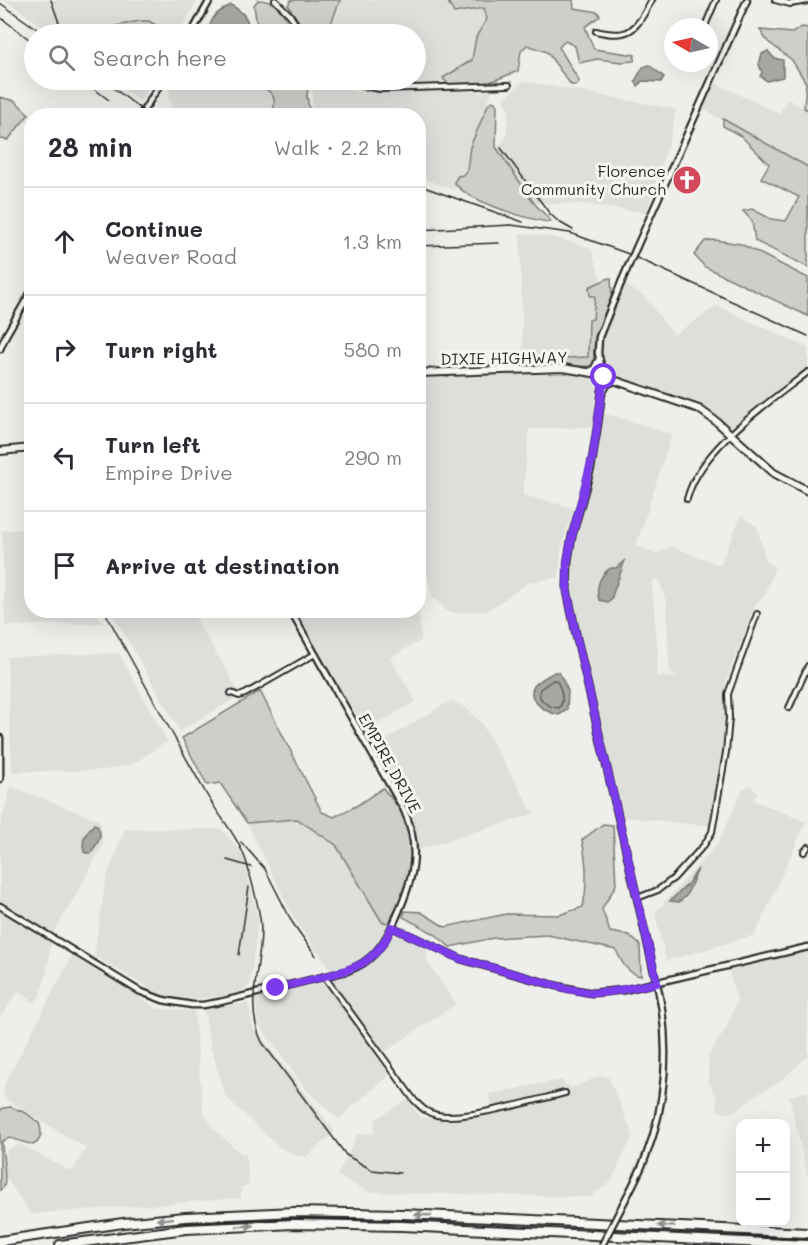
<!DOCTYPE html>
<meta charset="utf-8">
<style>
:root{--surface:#fff;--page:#f2f2f3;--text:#2b2b33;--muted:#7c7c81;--line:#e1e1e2}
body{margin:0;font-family:Mali,sans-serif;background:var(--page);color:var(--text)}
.controls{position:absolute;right:18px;bottom:18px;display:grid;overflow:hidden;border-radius:12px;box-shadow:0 6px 24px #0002}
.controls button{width:54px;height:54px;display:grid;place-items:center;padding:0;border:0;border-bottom:2px solid var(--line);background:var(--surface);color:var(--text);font:30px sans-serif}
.compass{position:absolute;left:664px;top:18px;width:54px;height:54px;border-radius:50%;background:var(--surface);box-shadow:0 6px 24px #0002;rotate:279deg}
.stop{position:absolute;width:18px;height:18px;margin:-14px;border:4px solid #7c3aed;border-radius:50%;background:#fff}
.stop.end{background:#7c3aed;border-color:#fff;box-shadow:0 2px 6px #0008}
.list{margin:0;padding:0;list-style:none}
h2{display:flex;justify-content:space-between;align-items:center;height:78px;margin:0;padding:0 24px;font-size:26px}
h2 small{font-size:20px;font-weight:400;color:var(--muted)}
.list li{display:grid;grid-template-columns:39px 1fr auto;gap:18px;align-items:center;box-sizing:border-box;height:108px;padding:0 24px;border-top:2px solid var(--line)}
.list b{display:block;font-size:22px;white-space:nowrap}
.list p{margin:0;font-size:20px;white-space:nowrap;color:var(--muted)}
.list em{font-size:20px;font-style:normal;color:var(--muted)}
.icon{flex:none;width:33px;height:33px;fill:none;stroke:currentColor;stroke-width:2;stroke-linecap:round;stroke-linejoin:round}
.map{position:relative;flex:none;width:808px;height:1245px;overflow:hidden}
.search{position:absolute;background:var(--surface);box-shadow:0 6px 24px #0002;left:24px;top:24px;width:402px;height:66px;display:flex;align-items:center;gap:15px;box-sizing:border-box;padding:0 21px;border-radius:33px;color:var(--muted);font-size:22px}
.panel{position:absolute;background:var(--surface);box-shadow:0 6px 24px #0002;left:24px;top:108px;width:402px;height:510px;border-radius:24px}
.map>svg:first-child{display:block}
.built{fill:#dededb;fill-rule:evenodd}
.green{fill:#cececa;stroke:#7c7c7a;stroke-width:1.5}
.water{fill:#a6a6a3;stroke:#757573;stroke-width:1.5}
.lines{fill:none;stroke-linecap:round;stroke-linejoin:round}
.shore{stroke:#5c5c5b;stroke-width:1.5}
.street-casing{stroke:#2b2b2b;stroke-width:8}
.secondary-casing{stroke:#2b2b2b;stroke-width:9}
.primary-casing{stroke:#2b2b2b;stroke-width:10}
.highway-casing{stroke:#2b2b2b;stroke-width:12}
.street{stroke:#f6f6f2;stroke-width:4}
.secondary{stroke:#f6f6f2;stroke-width:4.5}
.primary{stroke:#f6f6f2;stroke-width:6}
.highway{stroke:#f6f6f2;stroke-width:8}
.rail{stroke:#2b2b2b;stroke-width:1.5}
.secondary-bridge-casing{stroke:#2b2b2b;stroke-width:9;stroke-linecap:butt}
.secondary-bridge{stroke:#f6f6f2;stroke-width:4.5}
.oneway{fill:#90908e}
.route{stroke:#7c3aed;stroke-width:8}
.labels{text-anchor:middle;stroke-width:6;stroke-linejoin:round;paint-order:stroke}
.poi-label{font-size:16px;fill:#2b2b2b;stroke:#f6f6f2;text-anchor:end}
.street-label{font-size:16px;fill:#2b2b2b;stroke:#f6f6f2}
</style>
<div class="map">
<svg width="808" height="1245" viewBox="0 0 808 1245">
<rect width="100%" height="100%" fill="#eeeeea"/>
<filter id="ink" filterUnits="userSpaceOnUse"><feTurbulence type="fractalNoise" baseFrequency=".0167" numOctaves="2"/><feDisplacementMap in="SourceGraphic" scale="12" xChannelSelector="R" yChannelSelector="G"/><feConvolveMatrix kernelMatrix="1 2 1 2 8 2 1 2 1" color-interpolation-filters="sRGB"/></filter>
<g filter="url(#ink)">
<path class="built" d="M6,0H198L178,34H52Z
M340,0H447L454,13L484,8L487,19L476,37L472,60L444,78L447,83L369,84L351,80H416V34H327Z
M112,80H152L140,101Z
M175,80H251L269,91L275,98L276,105L271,115H182L172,108L168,95Z
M315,80H330L358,92L492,91L470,147L469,180L453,190L421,177L419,200L418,116H310Z
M523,81L676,109L671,135L646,213L583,204L534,203L497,148L506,138L509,110L504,99Z
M711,81L779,114L787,99L808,110V167L699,107Z
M520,233L557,238L591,248L608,303L594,340L597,382L593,427L529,429L523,495L573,508L561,551L559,577L529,582L487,611L449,613L432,596L419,543L418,377L523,373Z
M621,283L644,296L674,335L717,306L808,348V372L731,434L709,415L604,377L598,346Z
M603,413L672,434L636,546L657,554L670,546L720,565L741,516L757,527L766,562L775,567L765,595L755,605L726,681L725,723L711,826L623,817L576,619L570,575L571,557L599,451ZM659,579L667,605L669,668L677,678L656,676L658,654L652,584L654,580Z
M31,529L32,610L96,611L102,623L5,626L2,530Z
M419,608L421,640L390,658L416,701L366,731L293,611L418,610Z
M111,611H191L241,695L180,731Z
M119,653L167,741L133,764L106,770L12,772L7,657Z
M450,701L465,707L482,724L534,814L417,850L413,821L408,806L375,746Z
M751,785L757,794L753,800L806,822L755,935L666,961L655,913L719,842L742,790Z
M11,786L100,821L103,844L79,890L53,933L0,900V827Z
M297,819L336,845L382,922L389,923L379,943L366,956L350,966L331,971L296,922L247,823Z
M125,829H221L243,854L258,920L250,984L243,991L218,997L188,999L159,995L94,955L106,879Z
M0,910L51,942L46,976L39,998L35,1003L19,991L0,1016Z
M400,934L428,950L426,960L456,1004L383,1053L328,979L350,973L369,964L377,957L393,935Z
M808,951V1056L778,1083L756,1095L736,1111L726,1114L717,1110V1098L708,1081L709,1055L726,1028L735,1006L737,1001L729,971Z
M72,956L158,1009L194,1011L203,1111L214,1129L241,1154H246L249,1184L241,1187V1198L31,1214L5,1176L6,1151L20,1144L72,1172L86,1148L4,1098V1085Z
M326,982L390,1075L347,1111L340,1120L307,1091L258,1023L255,998Z
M248,1003L253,1027L335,1132L306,1157L297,1156L279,1147L226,1097L210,1045L204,1009Z
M601,1076L609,1078L633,1135L611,1182L590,1197L369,1192L337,1176L357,1135L374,1133L376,1119L408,1099L420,1117L453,1121L494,1113L489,1094L560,1080L571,1088Z
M808,1091V1179L789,1096Z"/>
<path class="green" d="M258,0C280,0 285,17 294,34H258L254,5Z
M291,0H340L327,34H307L288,5Z
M447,0H573L574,8L598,12L600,16L585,27L594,49L635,55L634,61L622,62L597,59L579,63L575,46L565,41L559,47L579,81L577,85H571L547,52L527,45L521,51L518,71L480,86L450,87L443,78L472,60L476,37L487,19L484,8L454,13Z
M139,21H149L171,34H107L112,27Z
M802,27L808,28V110L804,108L806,83L792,60L767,41L760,30L792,33Z
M251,80H309L307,96L310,115H271C281,94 268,90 251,80Z
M0,97L15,101L29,114L8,140L0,139Z
M492,101L495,102L497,106L496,147L534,203L551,221L549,222C527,219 466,201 454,182L458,176L463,175L467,170L470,147L488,105Z
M723,119L808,167V267L755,241L752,221L743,211L752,209L771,219L786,221L799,197L761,178L769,164L741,136L723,126Z
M715,240L741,244L808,278V316L705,267L694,255L705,241Z
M609,278H611L612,298L595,339L593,365C588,368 544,365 537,363V359L544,357L545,359L588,357L589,320L593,319L595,296H590L589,287Z
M260,691L322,812L334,817L356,806L383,788C390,798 401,808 405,819C420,859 405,887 389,923L382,922L336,845L297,819L247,823L220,783L207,785L182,738Z
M603,824L613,825L616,885L602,909L610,932L629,935L640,945L641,976C627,974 621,961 616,950L548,935L494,938L450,947L435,934L403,917L405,911L421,912L445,927L506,914L559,915L583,907C588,884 587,863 582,840Z
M11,1107L26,1113L39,1123C42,1131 42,1141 33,1145L10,1138L2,1141C2,1156 7,1172 4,1187L0,1190V1111L3,1108Z"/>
<path class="water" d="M231,5C238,9 247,15 248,24C245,25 242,24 238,25C227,27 223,35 209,34C209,18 217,12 231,5Z
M768,51L774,58L783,60V77L767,81L760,76L762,73L759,64L762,54Z
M649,65L664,77L661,82L642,81L638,86L635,81L643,67Z
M625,560L611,599L608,602L599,600C595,588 600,574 611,568H616Z
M554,672H559L568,691L567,710L559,715C548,713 525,701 534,686C539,680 548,676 554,672Z
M94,824L97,825C104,839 98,840 91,853H86L84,852C81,838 86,833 94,824Z
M698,869L686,896L679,902L670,901L687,885Z"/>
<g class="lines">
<path class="shore" d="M553,680L557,681C561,689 565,701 559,708C549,707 536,700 540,689Z"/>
<g class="street-casing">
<path id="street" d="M275,0L290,15L302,34
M775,0L790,4L808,1
M705,26L716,0
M596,31C632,40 636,28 652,0
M344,80L362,86L380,89L509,85
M687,499C700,448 767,404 808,372
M231,693L239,696L245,694L315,654
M789,708L808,666
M804,852L808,847
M637,898L658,890L674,878L704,845L712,832L726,752L729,718L728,694L757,614
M324,976L414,1100C421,1107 426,1113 437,1115C464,1121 535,1100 565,1093"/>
</g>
<g class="secondary-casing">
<path id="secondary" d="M191,34L210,0
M140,116L163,80
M637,246L747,0
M0,349L6,335L32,290
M0,738V779
M0,906L139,991L163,1000L192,1005H203L220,1002L347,971C373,962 385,943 396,918C413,880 422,850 404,810L290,610
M392,927L461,959L557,986L592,993L624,990L808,947
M620,1210C629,1192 639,1175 646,1156C666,1105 670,1046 659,993L577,639L567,590L568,560L572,536L591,468L598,423L604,377L598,353L599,337L621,283"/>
</g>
<g class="primary-casing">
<path id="primary" d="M589,372L594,370L599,360
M418,373L563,368L593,373L699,409L717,422L774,473L808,491
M602,392L607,384L615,380
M0,451L32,448"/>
</g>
<g class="highway-casing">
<path id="highway" d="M0,1241L123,1223L185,1217L294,1212L403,1214L808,1233
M60,1245L186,1229L294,1224L402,1226L808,1245"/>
</g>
<use href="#street" class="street"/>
<use href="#secondary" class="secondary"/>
<use href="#primary" class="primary"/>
<use href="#highway" class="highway"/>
<path class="rail" d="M51,0L63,34
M0,3L44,34
M0,17L34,43
M82,80L109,100
M103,80L150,116
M501,148L550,214L559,222L573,230
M418,185L523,222
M418,230L511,225L570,233L626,253L808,336
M418,246L499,243
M104,610C138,673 173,735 208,797C221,819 240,839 247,864C252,884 261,910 261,930C261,969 244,1004 262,1042L346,1155L372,1170L400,1173
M241,842L265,869L292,922L316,956
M227,860L251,867
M239,955L249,887"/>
<g class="secondary-bridge-casing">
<path id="secondary-bridge" d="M621,283L637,246
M602,1245L620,1210"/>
</g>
<use href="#secondary-bridge" class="secondary-bridge"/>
</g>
<defs><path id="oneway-solid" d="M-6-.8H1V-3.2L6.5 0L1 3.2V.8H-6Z" transform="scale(1.5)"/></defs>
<g class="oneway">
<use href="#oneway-solid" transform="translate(423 1215) rotate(-177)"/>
<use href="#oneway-solid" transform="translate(165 1219) rotate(174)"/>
<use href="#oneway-solid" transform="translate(245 1226) rotate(-3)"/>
<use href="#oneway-solid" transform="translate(666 1226) rotate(-177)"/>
</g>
</g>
<g class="lines" filter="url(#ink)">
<path class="route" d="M276,988C291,985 307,981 322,977C358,968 376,962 392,927L461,959L568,989L592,993L609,992L657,983L577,639L567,590V563L572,536L593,455L604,377"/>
</g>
<defs>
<g id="church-disc" transform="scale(1.5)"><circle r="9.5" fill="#d1495b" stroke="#f6f6f2"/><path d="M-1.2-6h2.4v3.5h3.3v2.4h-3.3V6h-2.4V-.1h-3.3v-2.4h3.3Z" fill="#fff"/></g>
</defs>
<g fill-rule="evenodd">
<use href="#church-disc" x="687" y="180"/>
</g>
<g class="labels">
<g class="poi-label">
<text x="666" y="177">Florence<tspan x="666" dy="18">Community Church</tspan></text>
</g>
<g class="street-label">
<text transform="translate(504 358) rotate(-1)" y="6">DIXIE HIGHWAY</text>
<text transform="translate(390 763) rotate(61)" y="6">EMPIRE DRIVE</text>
</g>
</g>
</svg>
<div class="controls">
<button>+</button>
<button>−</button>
</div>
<svg class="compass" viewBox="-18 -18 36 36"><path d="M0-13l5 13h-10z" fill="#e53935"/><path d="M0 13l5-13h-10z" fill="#7c7c81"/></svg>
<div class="stop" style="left:604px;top:377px"></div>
<div class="stop end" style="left:276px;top:988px"></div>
<div class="search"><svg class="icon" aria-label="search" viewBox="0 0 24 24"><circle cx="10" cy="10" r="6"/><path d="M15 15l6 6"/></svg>Search here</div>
<section class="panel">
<h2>28 min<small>Walk · 2.2 km</small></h2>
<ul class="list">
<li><svg class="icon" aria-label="ahead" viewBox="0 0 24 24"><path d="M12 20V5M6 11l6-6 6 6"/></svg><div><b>Continue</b><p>Weaver Road</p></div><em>1.3 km</em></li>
<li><svg class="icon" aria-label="right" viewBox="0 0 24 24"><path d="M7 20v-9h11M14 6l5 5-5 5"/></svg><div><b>Turn right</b></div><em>580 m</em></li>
<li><svg class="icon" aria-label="left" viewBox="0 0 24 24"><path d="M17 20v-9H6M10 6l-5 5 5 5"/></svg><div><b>Turn left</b><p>Empire Drive</p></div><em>290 m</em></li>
<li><svg class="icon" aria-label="arrive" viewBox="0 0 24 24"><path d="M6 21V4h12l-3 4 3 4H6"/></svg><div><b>Arrive at destination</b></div></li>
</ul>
</section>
</div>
